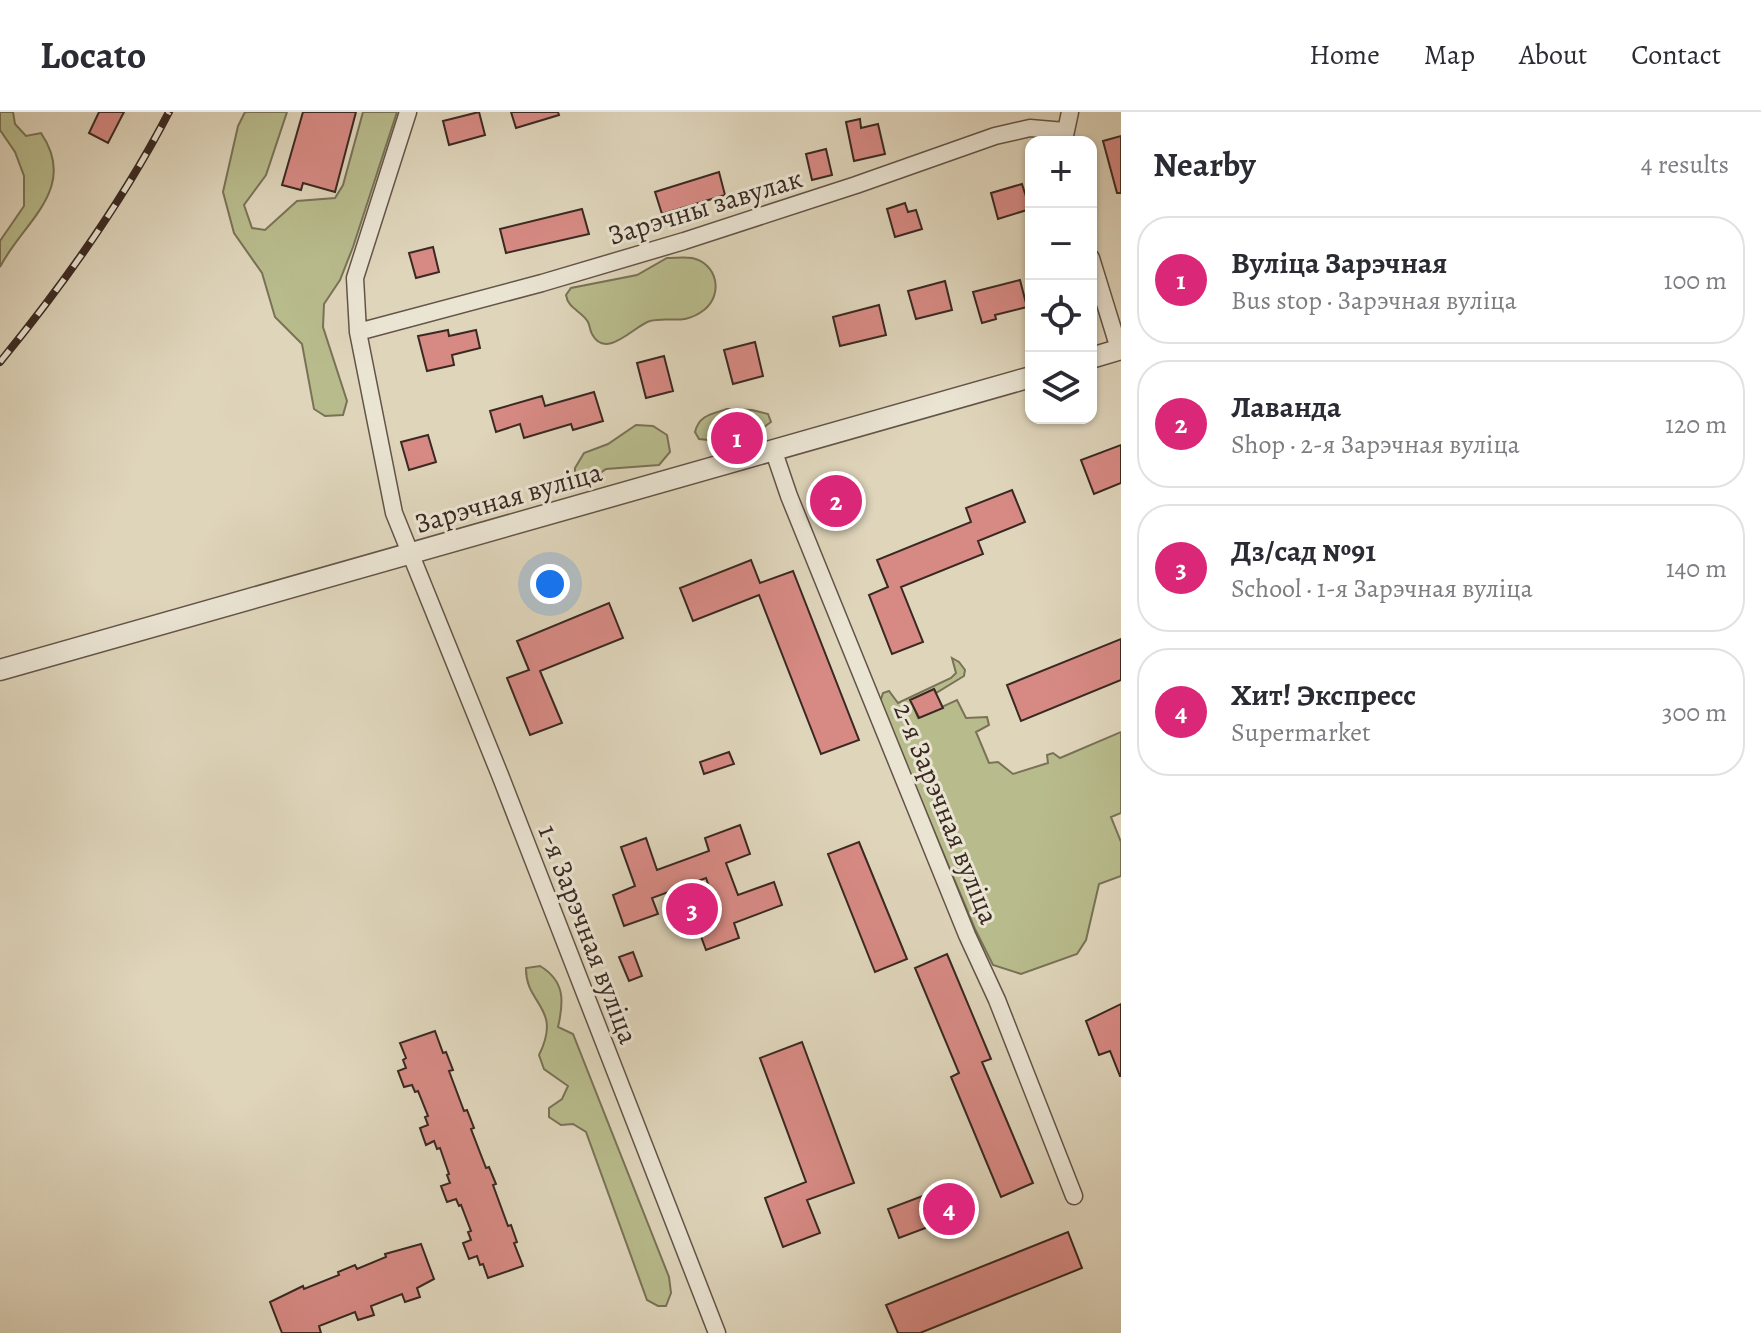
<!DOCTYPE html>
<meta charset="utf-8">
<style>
:root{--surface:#fff;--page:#f2f2f3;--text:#2b2b33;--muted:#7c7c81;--line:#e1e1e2;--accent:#db2777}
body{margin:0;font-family:Alegreya,serif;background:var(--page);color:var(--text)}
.controls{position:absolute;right:24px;top:24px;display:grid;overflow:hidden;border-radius:16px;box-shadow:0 2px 6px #0004}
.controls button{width:72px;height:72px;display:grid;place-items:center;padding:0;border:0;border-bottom:2px solid var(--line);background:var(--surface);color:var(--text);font:40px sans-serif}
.you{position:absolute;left:550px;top:472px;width:28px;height:28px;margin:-20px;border:6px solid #fff;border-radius:50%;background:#1a73e8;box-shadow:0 0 0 12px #1a73e833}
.badge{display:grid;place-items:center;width:52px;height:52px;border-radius:50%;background:var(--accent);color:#fff;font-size:26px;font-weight:700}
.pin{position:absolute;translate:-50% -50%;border:4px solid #fff;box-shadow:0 2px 8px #0006}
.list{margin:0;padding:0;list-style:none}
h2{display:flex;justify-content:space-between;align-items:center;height:104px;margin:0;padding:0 32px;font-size:34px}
h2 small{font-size:26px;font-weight:400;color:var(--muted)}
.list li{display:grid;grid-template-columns:52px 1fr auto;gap:24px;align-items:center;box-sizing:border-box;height:128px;margin:0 16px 16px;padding:0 16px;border:2px solid var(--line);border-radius:32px}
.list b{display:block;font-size:30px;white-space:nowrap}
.list p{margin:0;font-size:26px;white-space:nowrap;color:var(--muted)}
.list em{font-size:26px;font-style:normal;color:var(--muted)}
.icon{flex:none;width:44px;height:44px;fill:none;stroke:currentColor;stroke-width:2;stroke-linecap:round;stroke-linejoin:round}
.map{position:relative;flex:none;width:1121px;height:1221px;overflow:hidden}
header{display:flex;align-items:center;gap:48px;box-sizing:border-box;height:112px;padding:0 40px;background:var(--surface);border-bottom:2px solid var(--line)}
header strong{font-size:38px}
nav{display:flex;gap:44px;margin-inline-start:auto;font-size:28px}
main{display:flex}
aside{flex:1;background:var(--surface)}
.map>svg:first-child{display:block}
.green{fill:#b8bb8c;stroke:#797257;stroke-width:2}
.building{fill:#d78a84;stroke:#3a2922;stroke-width:2}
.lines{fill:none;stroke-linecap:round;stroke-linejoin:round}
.minor-casing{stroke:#635448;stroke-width:19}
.tertiary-casing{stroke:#635448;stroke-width:23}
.minor{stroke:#eae4d3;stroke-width:16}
.tertiary{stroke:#eae4d3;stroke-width:20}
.rail-casing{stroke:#3a2922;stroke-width:8}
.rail{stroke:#eae4d3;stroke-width:5;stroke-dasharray:15;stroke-linecap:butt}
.labels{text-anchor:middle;stroke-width:6;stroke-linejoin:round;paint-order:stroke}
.street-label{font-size:28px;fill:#3a2922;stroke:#eae4d3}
</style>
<header>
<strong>Locato</strong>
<nav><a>Home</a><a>Map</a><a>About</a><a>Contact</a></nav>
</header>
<main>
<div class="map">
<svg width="1121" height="1221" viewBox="0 0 1121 1221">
<rect width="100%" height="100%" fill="#dfd5bb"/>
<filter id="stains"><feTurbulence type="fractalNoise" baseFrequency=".0025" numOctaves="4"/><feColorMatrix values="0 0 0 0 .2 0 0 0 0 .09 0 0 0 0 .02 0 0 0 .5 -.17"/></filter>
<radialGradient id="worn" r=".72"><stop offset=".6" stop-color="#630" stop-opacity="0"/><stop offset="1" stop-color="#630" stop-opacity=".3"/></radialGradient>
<path class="green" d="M0,0H13L15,12L26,24L41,21C79,77 23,110 0,155V129L24,94V64L15,40L0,18Z
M245,0H287L266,63L244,93L252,116L265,118L297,89L335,86L343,73L363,0H397L353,135L340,168L324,192L323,215L347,289L343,303L325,304L314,297L302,232L275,205L262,161L234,121L223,80L238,14Z
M667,146C675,146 684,145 692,146C717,151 724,182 704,198C683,214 670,204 650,209C635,213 606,249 592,222C590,219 590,214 588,210C582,199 568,197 566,183L571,176L637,163Z
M727,297L752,298L768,302L771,310L764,315L738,312L708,328L699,327L695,320C699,303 712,302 727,297Z
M636,313L653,314L667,323L670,340L659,353L606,357L592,367L583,368L575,364V356L584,341L608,332Z
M952,546L959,550L965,558L964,564L936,581L934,577L911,588L918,606L957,588L966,606L987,605L989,613L976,620L989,651L998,650L1013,662L1048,651L1047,643L1053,641L1060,646L1121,620V701L1111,705L1121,730V764L1099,772L1086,828L1077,842L1021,862L993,853L975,817L880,590L883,581L889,579L898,591L951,566L956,561Z
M540,854C565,869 564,889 558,915L573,922L669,1165L671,1181L666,1194H658L647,1188L586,1020L573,1012L561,1013L549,1005V996L562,987L568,974L544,957L539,943C563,895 525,893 526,856Z"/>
<path class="building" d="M99,0H124L108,31L89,21Z
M303,0H356L335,80L303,71L301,78L282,73Z
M479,0L485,23L449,33L443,9Z
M511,0H558L559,3L516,16Z
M860,7L861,16L878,12L885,42L854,49L846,10Z
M1121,24V81H1117L1103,29Z
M826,37L832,63L812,68L806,42Z
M719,60L725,83L662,102L655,80Z
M1022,72L1030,97L998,107L991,81Z
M905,91L908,100L916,98L922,117L895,125L887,97Z
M582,97L589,122L506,141L500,117Z
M433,135L439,160L416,166L409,141Z
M1020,168L1027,195L995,203L996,207L982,211L973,180Z
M945,169L952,198L916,207L908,179Z
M879,193L886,223L840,234L833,205Z
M448,218L449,224L476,218L480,236L452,243L454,253L427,259L418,224Z
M755,230L763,264L733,272L724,238Z
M664,244L673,279L646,286L637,251Z
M594,280L603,309L573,318L571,312L524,326L520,312L496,320L490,299L542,284L545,294Z
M428,323L436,350L409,358L401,330Z
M1121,333V371L1094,382L1081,348Z
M845,376L851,392L827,401L820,385Z
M1012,378L1025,410L978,429L983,442L901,475L923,530L892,542L869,483L888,475L877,448L971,410L966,396Z
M751,448L760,471L793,459L859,628L821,642L759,483L693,509L680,476Z
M609,491L623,526L540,559L562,611L530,623L507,566L529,558L517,529Z
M1121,527V568L1021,609L1007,573Z
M934,577L943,596L919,606L910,588Z
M729,640L734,652L704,662L700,650Z
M740,713L750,742L726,751L738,783L774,770L782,793L734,811L739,826L706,838L695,808L718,800L706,766L652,786L658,802L624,814L613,783L635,774L621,735L646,726L657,758L709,739L705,726Z
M859,730L907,847L875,860L828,742Z
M633,840L642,864L629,869L619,845Z
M947,842L991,947L982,950L1033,1071L1001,1085L951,965L959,961L915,856Z
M1121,892V964H1120L1110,939L1099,943L1086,909Z
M435,919L443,941L446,940L453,958L449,959L464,999L467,998L474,1016L471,1017L486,1056L489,1055L496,1072L493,1073L508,1114L511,1113L517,1130L514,1131L523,1154L488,1166L483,1152L480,1153L477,1144L469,1147L463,1131L471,1128L468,1120L471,1119L461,1093L459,1094L456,1087L447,1090L441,1074L450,1071L447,1063L449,1062L440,1036L437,1037L434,1029L426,1033L420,1016L428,1013L425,1005L428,1004L418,979L415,980L412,973L404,975L398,959L406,956L403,948L406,946L400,931Z
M802,930L854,1071L807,1088L820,1121L783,1135L765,1086L806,1070L760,946Z
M957,1071L968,1100L899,1126L888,1097Z
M1068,1120L1082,1156L920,1221H898L886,1193Z
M421,1132L434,1167L417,1176L420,1185L405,1190L402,1182L371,1194L374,1203L358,1208L355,1200L319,1214L321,1221H282L270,1190L303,1174L304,1177L339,1163L338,1160L355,1153L357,1157L386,1145L385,1142Z"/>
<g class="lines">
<g class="minor-casing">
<path id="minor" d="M408,0L355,166L358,220L394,401L500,663L717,1221
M1064,28L1070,0
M1091,146L1119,237
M358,220L542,171L684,129L856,73L995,24L1030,16L1065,19
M773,337L789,384L967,823L997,888L1074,1084"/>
</g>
<g class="tertiary-casing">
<path id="tertiary" d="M1091,246L1121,237
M0,558L1031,265"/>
</g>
<use href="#minor" class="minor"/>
<use href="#tertiary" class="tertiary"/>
<g class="rail-casing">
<path id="rail" d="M0,250C63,173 123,89 169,0"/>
</g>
<use href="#rail" class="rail"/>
</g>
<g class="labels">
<g class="street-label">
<text transform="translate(705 94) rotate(-17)" y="10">Зарэчны завулак</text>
<text transform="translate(508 385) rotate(-16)" y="10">Зарэчная вуліца</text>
<text transform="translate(947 701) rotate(68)" y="10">2-я Зарэчная вуліца</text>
<text transform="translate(589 822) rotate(69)" y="10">1-я Зарэчная вуліца</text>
</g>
</g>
<rect width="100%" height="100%" filter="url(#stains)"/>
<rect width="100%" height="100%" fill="url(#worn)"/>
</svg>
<div class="controls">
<button>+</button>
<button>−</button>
<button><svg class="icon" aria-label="locate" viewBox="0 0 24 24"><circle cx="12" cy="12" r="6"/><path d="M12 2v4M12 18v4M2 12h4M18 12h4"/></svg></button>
<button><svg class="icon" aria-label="layers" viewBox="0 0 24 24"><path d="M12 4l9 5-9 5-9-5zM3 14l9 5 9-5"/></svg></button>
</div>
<div class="you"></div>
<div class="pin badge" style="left:737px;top:326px">1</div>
<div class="pin badge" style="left:836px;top:389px">2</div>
<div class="pin badge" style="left:692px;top:797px">3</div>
<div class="pin badge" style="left:949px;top:1097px">4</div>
</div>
<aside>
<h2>Nearby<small>4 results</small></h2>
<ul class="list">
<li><span class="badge">1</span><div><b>Вуліца Зарэчная</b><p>Bus stop · Зарэчная вуліца</p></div><em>100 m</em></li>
<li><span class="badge">2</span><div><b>Лаванда</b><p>Shop · 2-я Зарэчная вуліца</p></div><em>120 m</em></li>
<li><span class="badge">3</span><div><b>Дз/сад №91</b><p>School · 1-я Зарэчная вуліца</p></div><em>140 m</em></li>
<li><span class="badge">4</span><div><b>Хит! Экспресс</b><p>Supermarket</p></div><em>300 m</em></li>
</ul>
</aside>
</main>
